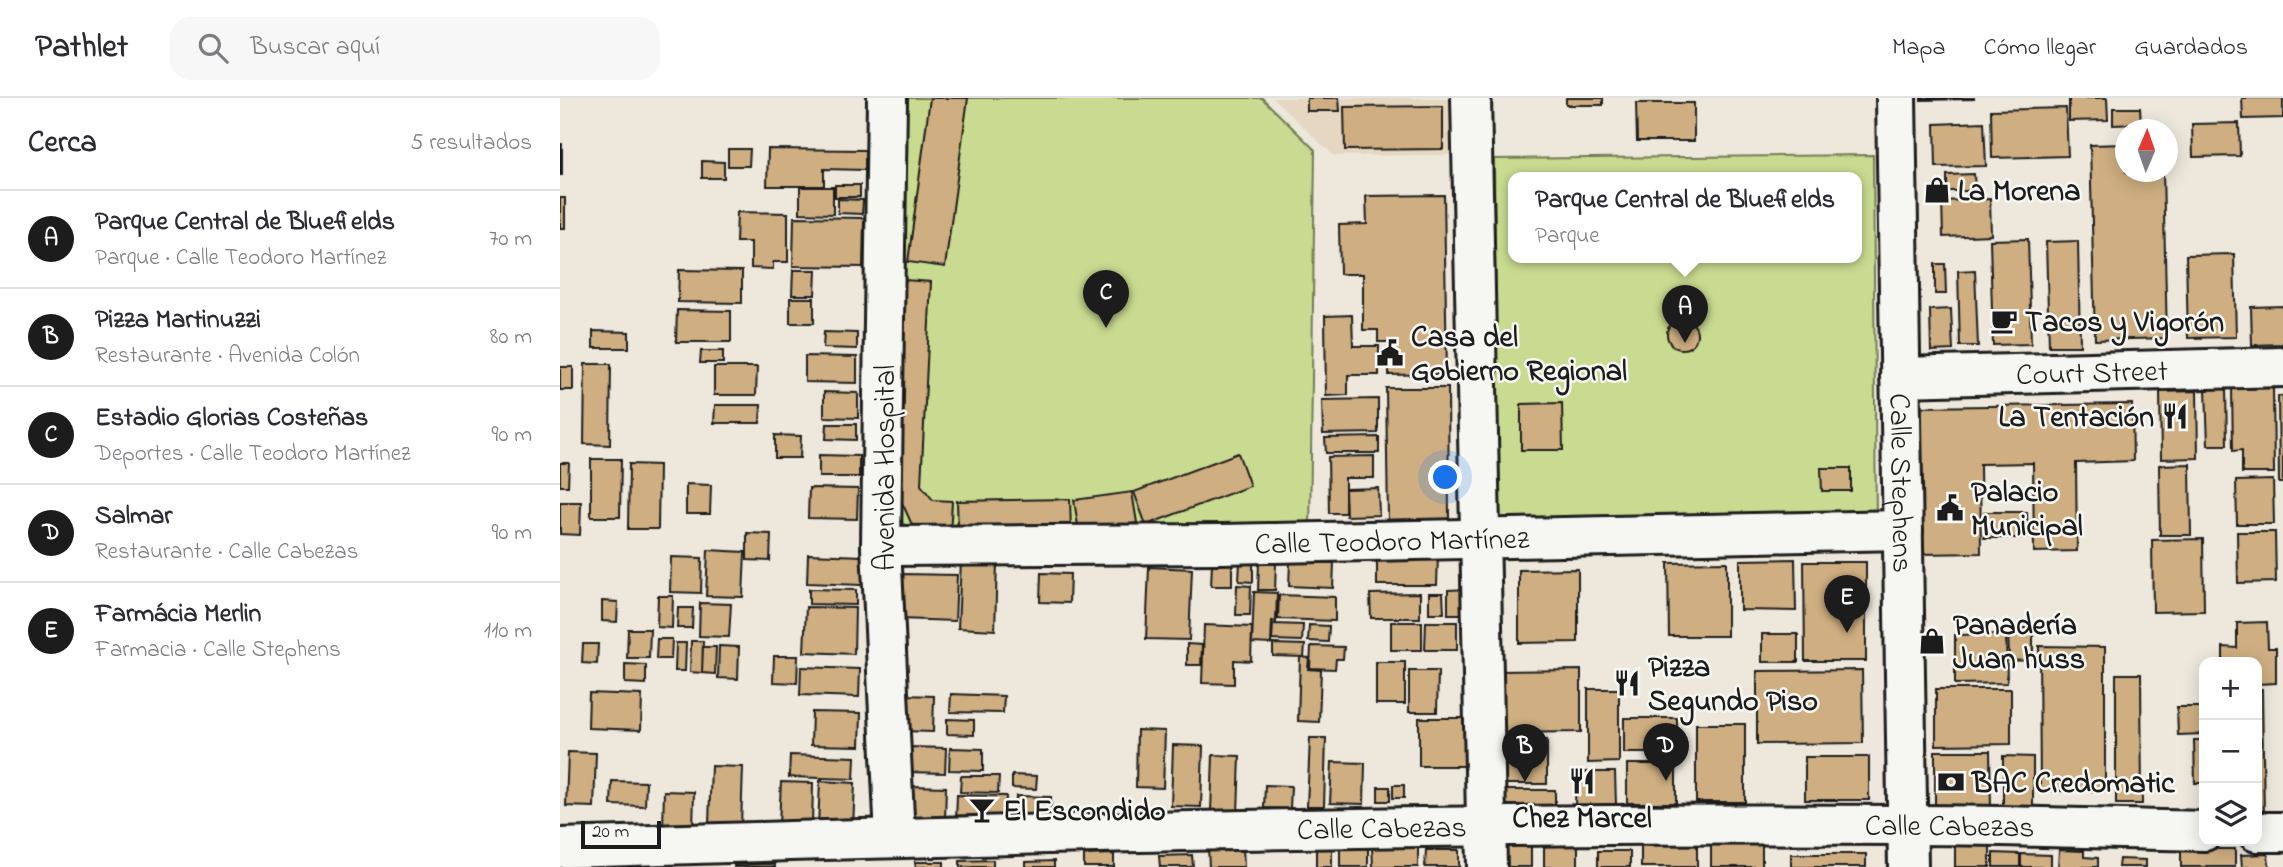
<!DOCTYPE html>
<html lang="es">
<meta charset="utf-8">
<style>
:root{--surface:#fff;--page:#f7f7f7;--text:#2b2b33;--muted:#7c7c81;--line:#e1e1e2;--accent:#1c1c1c}
body{margin:0;font-family:"Indie Flower",sans-serif;background:var(--page);color:var(--text)}
.controls{position:absolute;right:21px;bottom:21px;display:grid;overflow:hidden;border-radius:14px;box-shadow:0 4px 18px #0003}
.controls button{width:63px;height:63px;display:grid;place-items:center;padding:0;border:0;border-bottom:2px solid var(--line);background:var(--surface);color:var(--text);font:35px sans-serif}
.compass{position:absolute;left:1555px;top:21px;width:63px;height:63px;border-radius:50%;background:var(--surface);box-shadow:0 4px 18px #0003;rotate:2deg}
.scale{position:absolute;left:21px;bottom:18px;width:80px;box-sizing:border-box;padding-left:7px;border:4px solid #1c1c1c;border-top:0;font-size:19px;line-height:24px;white-space:nowrap;color:#1c1c1c;-webkit-text-stroke:5px #f6f6f2;paint-order:stroke}
.you{position:absolute;left:886px;top:380px;width:24px;height:24px;margin:-18px;border:5px solid #fff;border-radius:50%;background:#1a73e8;box-shadow:0 0 0 10px #1a73e833}
.badge{display:grid;place-items:center;width:46px;height:46px;border-radius:50%;background:var(--accent);color:#fff;font-size:23px;font-weight:700}
.pin{position:absolute;translate:-50% -58px;filter:drop-shadow(0 2px 4px #0008)}
.pin::after{content:'';position:absolute;top:37px;width:24px;height:21px;background:inherit;clip-path:polygon(0 0,100% 0,50% 100%)}
.popup{position:absolute;left:948px;top:74px;width:354px;height:91px;box-sizing:border-box;display:grid;place-content:center;border-radius:14px;background:var(--surface);filter:drop-shadow(0 2px 5px #0005);font-size:23px;white-space:nowrap;color:var(--muted)}
.popup b{font-size:26px;color:var(--text)}
.popup::after{content:'';position:absolute;left:50%;top:100%;margin-left:-14px;border:14px solid transparent;border-top-color:var(--surface)}
.list{margin:0;padding:0;list-style:none}
h2{display:flex;justify-content:space-between;align-items:center;height:91px;margin:0;padding:0 28px;font-size:30px}
h2 small{font-size:23px;font-weight:400;color:var(--muted)}
.list li{display:grid;grid-template-columns:46px 1fr auto;gap:21px;align-items:center;box-sizing:border-box;height:98px;padding:0 28px;border-top:2px solid var(--line)}
.list b{display:block;font-size:26px;white-space:nowrap}
.list p{margin:0;font-size:23px;white-space:nowrap;color:var(--muted)}
.list em{font-size:23px;font-style:normal;color:var(--muted)}
.icon{flex:none;width:38px;height:38px;fill:none;stroke:currentColor;stroke-width:2;stroke-linecap:round;stroke-linejoin:round}
.map{position:relative;flex:none;width:1723px;height:769px;overflow:hidden}
header{display:flex;align-items:center;gap:42px;box-sizing:border-box;height:98px;padding:0 35px;background:var(--surface);border-bottom:2px solid var(--line)}
header strong{font-size:33px}
nav{display:flex;gap:38px;margin-inline-start:auto;font-size:24px}
.search{width:490px;height:63px;background:var(--page);display:flex;align-items:center;gap:18px;box-sizing:border-box;padding:0 24px;border-radius:21px;color:var(--muted);font-size:26px}
main{display:flex}
aside{flex:1;background:var(--surface)}
.map>svg:first-child{display:block}
.built{fill:#e5d7c1}
.green{fill:#c9db90;stroke:#727c56;stroke-width:2;fill-rule:evenodd}
.building{fill:#cfaf82;stroke:#1c1c1c;stroke-width:2}
.lines{fill:none;stroke-linecap:round;stroke-linejoin:round}
.minor-casing{stroke:#1c1c1c;stroke-width:44}
.minor{stroke:#f6f6f2;stroke-width:38}
.labels{text-anchor:middle;stroke-width:5;stroke-linejoin:round;paint-order:stroke}
.poi-label{font-size:30px;font-weight:bold;fill:#1c1c1c;stroke:#f6f6f2;text-anchor:start}
.street-label{font-size:30px;fill:#1c1c1c;stroke:#f6f6f2}
</style>
<header>
<strong>Pathlet</strong>
<div class="search"><svg class="icon" aria-label="search" viewBox="0 0 24 24"><circle cx="10" cy="10" r="6"/><path d="M15 15l6 6"/></svg>Buscar aquí</div>
<nav><a>Mapa</a><a>Cómo llegar</a><a>Guardados</a></nav>
</header>
<main>
<aside>
<h2>Cerca<small>5 resultados</small></h2>
<ul class="list">
<li><span class="badge">A</span><div><b>Parque Central de Bluefields</b><p>Parque · Calle Teodoro Martínez</p></div><em>70 m</em></li>
<li><span class="badge">B</span><div><b>Pizza Martinuzzi</b><p>Restaurante · Avenida Colón</p></div><em>80 m</em></li>
<li><span class="badge">C</span><div><b>Estadio Glorias Costeñas</b><p>Deportes · Calle Teodoro Martínez</p></div><em>90 m</em></li>
<li><span class="badge">D</span><div><b>Salmar</b><p>Restaurante · Calle Cabezas</p></div><em>90 m</em></li>
<li><span class="badge">E</span><div><b>Farmácia Merlin</b><p>Farmacia · Calle Stephens</p></div><em>110 m</em></li>
</ul>
</aside>
<div class="map">
<svg width="1723" height="769" viewBox="0 0 1723 769">
<rect width="100%" height="100%" fill="#eee8dc"/>
<filter id="ink" filterUnits="userSpaceOnUse"><feTurbulence type="fractalNoise" baseFrequency=".0143" numOctaves="2"/><feDisplacementMap in="SourceGraphic" scale="14" xChannelSelector="R" yChannelSelector="G"/><feConvolveMatrix kernelMatrix="1 2 1 2 8 2 1 2 1" color-interpolation-filters="sRGB"/></filter>
<g filter="url(#ink)">
<path class="built" d="M713,0H895L896,57L774,58Z"/>
<path class="green" d="M344,0H702L755,52L750,434L347,432L333,408Z
M1313,57L1316,428L938,433L934,61ZM954,79H1296V159H954Z"/>
<path class="building" d="M370,0H408L385,169L348,164Z
M747,0H779L780,13H747Z
M1006,0H1043V7H1006Z
M1361,0H1414V1L1361,2Z
M1509,0H1547L1548,22L1509,23Z
M1682,0H1723V20L1683,21Z
M1076,5H1134V43H1077Z
M883,8V51L785,52L784,9Z
M1506,10L1508,58L1432,60L1431,12Z
M1553,10H1580L1581,26L1553,27Z
M1424,24L1426,68L1376,69L1375,26Z
M1679,25L1680,58L1633,59L1632,26Z
M0,46H2V77H0Z
M1566,46V74H1603L1607,240L1535,242L1530,47Z
M168,51H190L189,68H168Z
M208,51L305,52V72L264,71V88H207Z
M142,63L164,64V80H142Z
M1414,76L1415,93H1387V77Z
M275,87H300V99H275Z
M240,89H273V116L240,115Z
M884,97L887,276L829,277V244H818V232H803V176H780L779,127L807,126L806,98Z
M0,100H5V130H0Z
M278,101L303,102L302,116L278,115Z
M1430,101L1431,137L1383,139L1382,103Z
M177,114L228,115V164H213V171L191,170V144H176Z
M234,119L304,120L303,169L233,168Z
M1468,141L1471,246L1433,247L1430,142Z
M1518,143L1520,248H1489L1486,144Z
M1674,156L1676,239L1628,240L1626,157Z
M1375,166H1385L1386,196H1375Z
M119,172L182,173V205L118,204Z
M233,172H256L255,197H232Z
M1415,172L1418,248H1400L1398,173Z
M344,182L371,184L361,387L373,402L392,403L390,437L370,434L352,427L341,402Z
M230,200H254V225H230Z
M1723,208V246L1692,247L1691,209Z
M1391,211L1393,252L1371,253L1370,212Z
M117,212L171,213V244H116Z
M792,217L793,248H819V277H788V297L766,298L765,218Z
M1107 236a15 15 0 1 1 30 0a15 15 0 1 1-30 0Z
M33,233L69,234V250H33Z
M264,234L297,235V251L263,250Z
M141,253H163V265H140Z
M245,258L297,259V285L245,284Z
M25,266H51L50,347L24,346Z
M0,269H13V292H0Z
M154,269H197L196,297H154Z
M826,290H888L889,422L828,423Z
M1666,290L1667,347H1648L1646,291Z
M1713,290L1714,375H1682V352L1673,353L1672,291Z
M1637,293L1638,360L1601,361L1600,294Z
M264,294L298,295V320L264,319Z
M1718,298H1723V385H1719Z
M818,301V335L763,336L762,302Z
M1002,305L1003,352H961V306Z
M1572,306L1573,363L1516,365L1517,453L1474,454L1473,365L1420,366L1421,455L1361,456L1359,309Z
M155,307H201L200,325H154Z
M267,326H296V342L266,341Z
M215,337L241,338L240,360H215Z
M819,339V355H766L765,340Z
M678,355L690,388L586,427L574,394Z
M259,357L299,358V379H259Z
M814,358V380H785V415H769L768,359Z
M31,361H61L60,419H31Z
M0,365H9L8,388H0Z
M69,366L99,367L98,431H68Z
M1630,366L1631,437H1600L1599,367Z
M1261,370H1291V393H1262Z
M1713,382L1714,426H1677L1676,383Z
M126,386L151,387L150,416H126Z
M249,390L298,391L297,421L248,420Z
M818,390L819,417L786,418L785,391Z
M572,394L577,425L519,434L514,402Z
M510,401L511,434L398,435L397,403Z
M0,404H21L20,437L0,436Z
M1424,414H1467L1468,440H1424Z
M1677,434H1715L1716,484L1678,485Z
M187,435L211,436L210,463L187,462Z
M1643,441L1644,513L1593,514L1592,442Z
M148,452L185,454L183,499L146,498Z
M248,456L303,458L302,487L247,485Z
M817,457H878L877,487H817Z
M111,459L142,460L141,495L110,494Z
M1235,461L1236,513L1180,512V462Z
M401,462L437,464L435,532L398,530Z
M730,463L774,465L773,490L729,488Z
M680,464L693,465V484L679,483Z
M699,464L716,465L715,492H698Z
M1167,464V538H1109L1108,465Z
M1244,464H1306V563H1245Z
M652,466H672V488H651Z
M589,469L632,471L629,542L586,541Z
M1018,471V544L959,545V472Z
M481,475L510,476L509,505L480,504Z
M342,476L397,477L395,523L340,521Z
M677,487L691,488L690,517H676Z
M249,491L296,492V507L249,506Z
M909,491V516H888V492Z
M694,494L717,495L716,524L712,523L711,546L692,545Z
M860,495V520H811L810,496Z
M869,495H883L884,515H869Z
M719,497L775,499V523L718,521Z
M98,498H113L112,530L97,529Z
M42,503L58,504L57,524L42,523Z
M140,505L171,506L169,539L139,538Z
M246,509L295,510L294,556L244,554Z
M118,510H133L132,530H117Z
M831,524H862V552H831Z
M866,524H897V552H865Z
M1707,524L1708,550H1716V585L1697,586V564H1663V549L1677,550V525Z
M713,526L743,527L742,543L712,542Z
M644,527L692,529L691,563L674,562V586L642,585Z
M749,527L769,528L768,544L748,543Z
M1448,530H1473V562L1449,563Z
M68,531H90L89,560H67Z
M1202,536H1238V564H1202Z
M1446,536L1447,585L1395,586V537Z
M97,541H112L111,561H96Z
M131,543H143L142,575L130,574Z
M116,545H126L125,573H115Z
M23,546H38L37,566L22,565Z
M627,546L642,547L641,567H627Z
M713,546L745,547L744,559L713,558Z
M159,548L179,549L178,581L158,580Z
M751,548L784,549L783,561H776L775,571L750,570Z
M1479,548L1545,549V693H1480Z
M143,549H156L155,576L142,575Z
M214,558H238L237,585L213,584Z
M740,559L749,560L748,571L761,572L759,624L738,623Z
M816,564H845V606H816Z
M65,566L86,567V586L65,585Z
M241,569L300,571L299,599L240,597Z
M1021,572V634L941,635V573Z
M1302,572L1303,645L1197,646V573Z
M849,573H878L877,614H849Z
M1556,576H1581L1582,706H1556Z
M1028,591H1059V664L1028,665Z
M1376,591H1451V646L1376,647Z
M1697,591H1702L1704,721H1697Z
M29,595L82,597L81,632L28,630Z
M391,596L444,598L443,615L390,614Z
M343,597L374,598L373,634L342,633Z
M1617,609H1644V636L1618,637Z
M252,614L301,615L300,648L251,647Z
M859,620H905V668H859Z
M1064,620H1117V655H1064Z
M387,621L414,622V637L387,636Z
M1136,626H1185V704H1136Z
M577,632L605,633L603,690L576,689Z
M750,640H766L764,708H747Z
M987,642V686H937V643Z
M1634,642H1644V685H1635Z
M613,647L643,648L641,709L611,708Z
M348,649L386,650L385,675L347,674Z
M390,650L423,651V673L389,672Z
M1375,653H1430L1431,709H1375Z
M8,654L36,655L34,709L6,708Z
M230,657L295,659L294,681L229,679Z
M653,657L680,658L678,715L651,714Z
M1443,658L1473,659V710H1443Z
M1245,659H1309V702H1245Z
M772,664L805,665L804,706L770,705Z
M1067,666H1116V705H1067Z
M151,668L183,669L181,728L149,727Z
M1016,674H1055L1056,707H1015Z
M452,677L477,678L476,691L452,690Z
M401,678H439L438,695L400,694Z
M52,683L86,684L85,708L51,707Z
M260,683L295,685L293,730L258,729Z
M221,684L253,685L252,727L219,726Z
M705,687L731,688L730,711L704,710Z
M833,687H844V700H833Z
M351,688L386,689L385,722L349,721Z
M818,689H830V703H818Z
M941,692H995V709H941Z
M104,693L134,694L133,732L103,731Z
M397,697L446,698L445,724L396,723Z
M456,698L491,699V722L455,721Z
M984,744H1018V769H984Z
M1081,744H1137V769H1081Z
M937,745H971V769H937Z
M1151,745H1202V769H1151Z
M756,746H772V769H756Z
M858,746V769H813L812,747Z
M780,747H808V769H780Z
M683,748L684,769H649L648,749Z
M1395,748H1430V769H1395Z
M1621,751H1675V769H1621Z
M866,752H899V769H865Z
M1499,752L1524,753V759L1538,760V769H1498Z
M1038,753H1070V769H1038Z
M1433,755L1460,756V769H1433Z
M554,756V769H524V757Z
M1231,756H1306V769H1231Z
M1461,756L1491,757V769H1461Z
M1708,756L1709,769H1682L1681,757Z
M632,757L633,769H600L599,758Z
M1559,761L1586,762V769H1558Z
M433,762V769H400V763Z
M494,763V769H466V764Z
M355,764H384V769H356Z
M215,766V769H174V767Z"/>
<g class="lines">
<g class="minor-casing">
<g id="minor">
<path d="M327,0L321,448L335,740"/>
<path d="M911,0L927,769"/>
<path id="s1" d="M1336,0L1348,769"/>
<path id="s2" d="M1340,279L1723,269"/>
<path id="s3" d="M321,448L662,446L1343,432"/>
<path d="M1697,734H1723"/>
<path id="s4" d="M0,750C449,736 898,724 1347,727C1446,727 1545,731 1644,733"/>
</g>
</g>
<use href="#minor" class="minor"/>
</g>
</g>
<defs>
<g id="shop-bare" transform="scale(2.1)"><path d="M-5-2.5h2.3a2.7 3.5 0 0 1 5.4 0H5L5.5 6h-11ZM-1.5-2.5h3a1.5 2.3 0 0 0-3 0Z" fill="#1c1c1c" stroke="#f6f6f2" stroke-width="2.5" paint-order="stroke"/></g>
<g id="cafe-bare" transform="scale(2.1)"><path d="M-5.5-4.5H6V0H3Q3 3.5 0 3.5H-2.5Q-5.5 3.5-5.5 0ZM3-3.2v2h1.7v-2ZM-6 4.5H4V6H-6Z" fill="#1c1c1c" stroke="#f6f6f2" stroke-width="2.5" paint-order="stroke"/></g>
<g id="civic-bare" transform="scale(2.1)"><path d="M-.6-6.5H3V-4.5H.6V-3L4-1V1h2V6H-6V1h2V-1L-.6-3ZM-1.2 2.5V6h2.4V2.5Z" fill="#1c1c1c" stroke="#f6f6f2" stroke-width="2.5" paint-order="stroke"/></g>
<g id="restaurant-bare" transform="scale(2.1)"><path d="M-5-6h1v4h1v-4h1v4h1v-4h1v5L-1.5 .5V6h-2V.5L-5-1ZM5-6V6H3V1.5H1.5Q1.5-4 5-6Z" fill="#1c1c1c" stroke="#f6f6f2" stroke-width="2.5" paint-order="stroke"/></g>
<g id="bank-bare" transform="scale(2.1)"><path d="M-6-4H6V4H-6ZM0-2.3a2.3 2.3 0 1 0 0 4.6a2.3 2.3 0 1 0 0-4.6Z" fill="#1c1c1c" stroke="#f6f6f2" stroke-width="2.5" paint-order="stroke"/></g>
<g id="bar-bare" transform="scale(2.1)"><path d="M-6-5H6L.8 .8V4.5H3.5V6h-7V4.5H-.8V.8Z" fill="#1c1c1c" stroke="#f6f6f2" stroke-width="2.5" paint-order="stroke"/></g>
</defs>
<g fill-rule="evenodd">
<use href="#shop-bare" x="1377" y="92"/>
<use href="#cafe-bare" x="1444" y="223"/>
<use href="#civic-bare" x="830" y="255"/>
<use href="#restaurant-bare" x="1615" y="318"/>
<use href="#civic-bare" x="1390" y="410"/>
<use href="#shop-bare" x="1372" y="543"/>
<use href="#restaurant-bare" x="1067" y="585"/>
<use href="#restaurant-bare" x="1022" y="683"/>
<use href="#bank-bare" x="1391" y="684"/>
<use href="#bar-bare" x="422" y="712"/>
</g>
<g class="labels">
<g class="poi-label">
<text x="1398" y="102">La Morena</text>
<text x="1465" y="233">Tacos y Vigorón</text>
<text x="851" y="248">Casa del<tspan x="851" dy="34">Gobierno Regional</tspan></text>
<text x="1594" y="328" text-anchor="end">La Tentación</text>
<text x="1411" y="403">Palacio<tspan x="1411" dy="34">Municipal</tspan></text>
<text x="1393" y="536">Panadería<tspan x="1393" dy="34">Juan huss</tspan></text>
<text x="1088" y="578">Pizza<tspan x="1088" dy="34">Segundo Piso</tspan></text>
<text x="1412" y="694">BAC Credomatic</text>
<text x="443" y="722">El Escondido</text>
<text x="1022" y="729" text-anchor="middle">Chez Marcel</text>
</g>
<g class="street-label">
<text dy="10" stroke="none"><textPath href="#s2" startOffset="192">Court Street</textPath></text>
<text transform="translate(324 370) rotate(-90)" y="10">Avenida Hospital</text>
<text dy="10" stroke="none"><textPath href="#s1" startOffset="385">Calle Stephens</textPath></text>
<text dy="10" stroke="none"><textPath href="#s3" startOffset="511">Calle Teodoro Martínez</textPath></text>
<text dy="10" stroke="none"><textPath href="#s4" startOffset="1390">Calle Cabezas</textPath></text>
<text dy="10" stroke="none"><textPath href="#s4" startOffset="822">Calle Cabezas</textPath></text>
</g>
</g>
</svg>
<div class="controls">
<button>+</button>
<button>−</button>
<button><svg class="icon" aria-label="layers" viewBox="0 0 24 24"><path d="M12 4l9 5-9 5-9-5zM3 14l9 5 9-5"/></svg></button>
</div>
<svg class="compass" viewBox="-18 -18 36 36"><path d="M0-13l5 13h-10z" fill="#e53935"/><path d="M0 13l5-13h-10z" fill="#7c7c81"/></svg>
<div class="scale">20 m</div>
<div class="you"></div>
<div class="pin badge" style="left:1125px;top:245px">A</div>
<div class="popup"><b>Parque Central de Bluefields</b>Parque</div>
<div class="pin badge" style="left:965px;top:684px">B</div>
<div class="pin badge" style="left:546px;top:230px">C</div>
<div class="pin badge" style="left:1106px;top:683px">D</div>
<div class="pin badge" style="left:1287px;top:535px">E</div>
</div>
</main>
